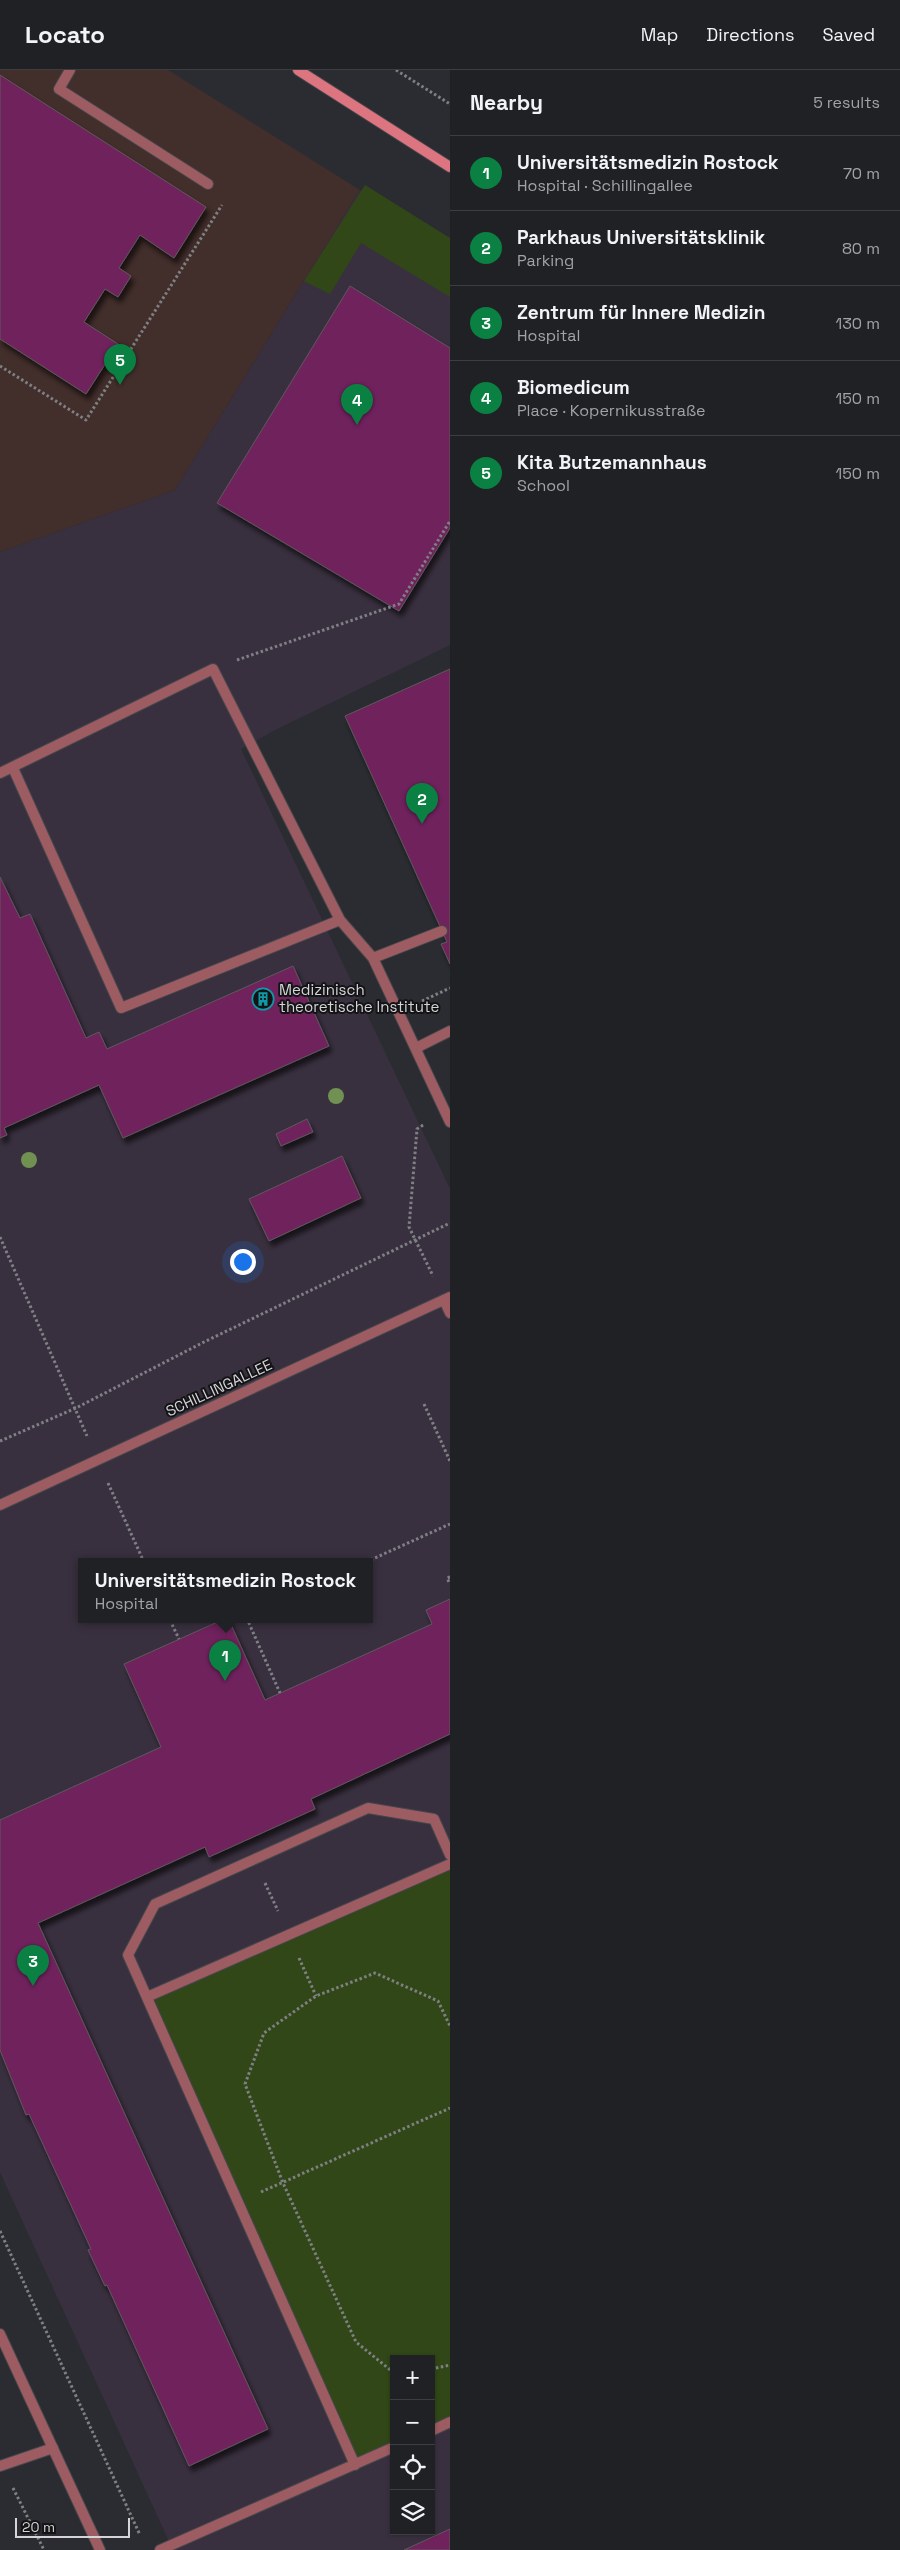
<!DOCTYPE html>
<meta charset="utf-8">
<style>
:root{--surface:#202125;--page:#28292d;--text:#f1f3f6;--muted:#a2a3a7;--line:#3d3e42;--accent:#0b8043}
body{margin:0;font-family:"Space Grotesk",sans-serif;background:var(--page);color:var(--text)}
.controls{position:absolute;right:15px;bottom:15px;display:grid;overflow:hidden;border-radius:0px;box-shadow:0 1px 4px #0004}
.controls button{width:45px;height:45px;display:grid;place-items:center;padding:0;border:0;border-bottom:1px solid var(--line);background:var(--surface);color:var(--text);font:25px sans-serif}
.scale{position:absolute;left:15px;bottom:12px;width:115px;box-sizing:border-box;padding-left:5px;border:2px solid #d5d5d8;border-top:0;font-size:14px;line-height:18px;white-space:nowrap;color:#d5d5d8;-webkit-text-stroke:4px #141417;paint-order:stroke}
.you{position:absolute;left:242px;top:1191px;width:18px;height:18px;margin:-12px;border:4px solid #fff;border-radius:50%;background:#1a73e8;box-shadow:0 0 0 8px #1a73e833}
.badge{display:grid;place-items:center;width:32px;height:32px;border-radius:50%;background:var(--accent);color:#fff;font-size:16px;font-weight:700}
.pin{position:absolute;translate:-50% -41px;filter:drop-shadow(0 1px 2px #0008)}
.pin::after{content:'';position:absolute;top:26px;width:18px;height:15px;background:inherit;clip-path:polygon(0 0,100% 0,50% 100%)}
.popup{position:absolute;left:78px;top:1488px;width:295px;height:65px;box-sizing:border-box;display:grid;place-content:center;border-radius:0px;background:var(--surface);filter:drop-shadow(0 1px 4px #0005);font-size:16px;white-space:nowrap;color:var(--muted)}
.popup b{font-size:19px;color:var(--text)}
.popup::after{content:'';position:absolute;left:50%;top:100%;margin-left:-10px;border:10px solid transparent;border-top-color:var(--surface)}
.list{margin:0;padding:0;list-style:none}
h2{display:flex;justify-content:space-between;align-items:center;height:65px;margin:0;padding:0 20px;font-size:21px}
h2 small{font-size:16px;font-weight:400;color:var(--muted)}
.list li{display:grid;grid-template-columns:32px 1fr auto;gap:15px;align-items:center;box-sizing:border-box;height:75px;padding:0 20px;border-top:1px solid var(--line)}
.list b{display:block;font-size:19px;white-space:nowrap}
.list p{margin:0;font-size:16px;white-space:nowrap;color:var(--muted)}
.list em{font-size:16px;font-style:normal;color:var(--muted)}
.icon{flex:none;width:28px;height:28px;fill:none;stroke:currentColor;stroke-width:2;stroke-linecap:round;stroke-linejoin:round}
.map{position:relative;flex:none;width:450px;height:2480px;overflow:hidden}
header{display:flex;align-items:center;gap:30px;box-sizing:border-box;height:70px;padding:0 25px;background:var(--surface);border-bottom:1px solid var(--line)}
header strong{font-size:24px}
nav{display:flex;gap:28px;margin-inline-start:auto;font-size:18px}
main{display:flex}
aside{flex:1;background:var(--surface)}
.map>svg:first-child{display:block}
.education{fill:#422e2b}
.medical{fill:#39303f;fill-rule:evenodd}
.green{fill:#314717}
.building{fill:#70235d;stroke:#5e585c;filter:url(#shadow)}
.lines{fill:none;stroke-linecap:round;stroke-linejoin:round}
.lane-casing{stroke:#46474c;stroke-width:12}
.street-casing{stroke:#46474c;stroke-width:12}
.secondary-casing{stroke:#46474c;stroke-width:12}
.path{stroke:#7f8084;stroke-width:3;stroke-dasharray:2.5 2.5;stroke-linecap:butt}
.lane{stroke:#9d5c61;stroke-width:10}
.street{stroke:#9d5c61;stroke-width:10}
.secondary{stroke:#dc757f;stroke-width:10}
.tree{fill:#719153}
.labels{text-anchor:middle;stroke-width:4;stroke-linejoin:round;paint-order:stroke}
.poi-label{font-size:15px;fill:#d5d5d8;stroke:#141417;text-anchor:start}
.street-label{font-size:15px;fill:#d5d5d8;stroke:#141417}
</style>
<header>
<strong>Locato</strong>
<nav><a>Map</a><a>Directions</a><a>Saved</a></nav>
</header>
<main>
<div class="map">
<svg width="450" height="2480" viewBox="0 0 450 2480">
<defs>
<filter id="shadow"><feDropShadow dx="3" dy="5.5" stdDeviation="2.5" flood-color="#0009"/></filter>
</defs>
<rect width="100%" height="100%" fill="#2b2c31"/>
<path class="education" d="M0,0H168L360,120L175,420L0,482Z"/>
<path class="medical" d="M360,120L450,176V575L273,661L241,679L450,1119V2480H173L0,2102V482L175,420ZM81,1492H369V1550H81ZM394,2289H431V2461H394Z"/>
<path class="green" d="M365,115L450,168V227L361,173L330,224L304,211Z
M450,1794V2352L431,2361V2289H394V2377L355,2395L147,1927Z"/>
<path class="building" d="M0,5L206,137L174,188L140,165L119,198L131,206L118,227L105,219L84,252L118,274L86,324L0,269Z
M350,216L450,278V458L399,541L217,433Z
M450,599V894L441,874L447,872L345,646Z
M0,807L20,848L30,844L86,968L99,962L107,979L293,896L329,976L123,1068L99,1015L4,1058L7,1065L0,1068Z
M307,1049L313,1062L281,1076L276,1064Z
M342,1086L361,1128L269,1171L249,1129Z
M450,1529V1664L311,1729L315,1739L209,1787L205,1777L38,1853L268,2359L189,2396L107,2215L105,2216L88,2180L91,2179L29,2044L26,2045L0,1980V1750L161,1677L124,1594L222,1550H229L265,1630L432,1554L426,1540Z
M450,2459V2480H404Z"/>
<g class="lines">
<g class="lane-casing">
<path id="lane" d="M70,0L59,19L208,114
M13,698L121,938L340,850
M0,703L213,599L340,850L373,888L450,1052
M373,888L442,861
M416,978L450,961
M444,1230L450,1243
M147,1927L450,1794
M431,2361L450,2352
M355,2395L128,1885L155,1834L368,1738L434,1749L450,1785
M0,2396L53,2378
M160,2480L394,2377"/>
</g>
<g class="street-casing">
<path id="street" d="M0,1435L450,1227
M0,2264L100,2480"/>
</g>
<g class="secondary-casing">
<path id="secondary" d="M298,0L450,97"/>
</g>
<path class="path" d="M396,0L450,34
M0,296L86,350L222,135
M237,590L399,534L450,451
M422,931L450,918
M423,1055L417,1059L409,1157L433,1206
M0,1167L87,1366
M424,1334L450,1391
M0,1371L76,1338L204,1272L450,1153
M108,1413L144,1492
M366,1492L450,1454
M450,1507L447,1508L450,1514
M170,1550L179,1569
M251,1550L248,1551L280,1623
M265,1813L278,1841
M299,1888L316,1926
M261,2122L450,2038
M0,2161L140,2465
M431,2299L450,2295
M394,2303L356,2272L283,2113L245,2014L264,1963L316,1926L375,1903L438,1931L450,1956
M13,2418L44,2480"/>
<use href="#lane" class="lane"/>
<use href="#street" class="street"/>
<use href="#secondary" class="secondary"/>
</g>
<g class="tree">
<circle cx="336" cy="1026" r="8"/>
<circle cx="29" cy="1090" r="8"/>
</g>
<defs>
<g id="building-ring" transform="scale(1.125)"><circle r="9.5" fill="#141417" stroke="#0f9aa8" stroke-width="1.5"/><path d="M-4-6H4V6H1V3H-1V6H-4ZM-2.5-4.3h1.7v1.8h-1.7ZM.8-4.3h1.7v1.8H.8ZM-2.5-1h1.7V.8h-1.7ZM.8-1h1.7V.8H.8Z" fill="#0f9aa8"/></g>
</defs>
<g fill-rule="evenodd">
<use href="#building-ring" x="263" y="929"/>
</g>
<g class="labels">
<g class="poi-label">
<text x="279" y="925">Medizinisch<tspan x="279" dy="17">theoretische Institute</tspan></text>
</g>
<g class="street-label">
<text transform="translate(219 1318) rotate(-25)" y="5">SCHILLINGALLEE</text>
</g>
</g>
</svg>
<div class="controls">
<button>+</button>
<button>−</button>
<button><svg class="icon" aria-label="locate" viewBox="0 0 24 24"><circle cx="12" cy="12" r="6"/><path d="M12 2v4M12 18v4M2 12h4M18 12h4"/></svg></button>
<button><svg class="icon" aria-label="layers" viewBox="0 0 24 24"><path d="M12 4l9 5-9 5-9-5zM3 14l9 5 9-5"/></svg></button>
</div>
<div class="scale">20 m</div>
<div class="you"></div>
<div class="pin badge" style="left:225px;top:1611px">1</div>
<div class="popup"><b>Universitätsmedizin Rostock</b>Hospital</div>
<div class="pin badge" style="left:422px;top:754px">2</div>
<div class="pin badge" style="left:33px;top:1916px">3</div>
<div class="pin badge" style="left:357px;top:355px">4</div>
<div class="pin badge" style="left:120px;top:315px">5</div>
</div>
<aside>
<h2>Nearby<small>5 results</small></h2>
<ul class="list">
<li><span class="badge">1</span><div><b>Universitätsmedizin Rostock</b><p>Hospital · Schillingallee</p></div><em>70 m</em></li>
<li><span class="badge">2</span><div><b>Parkhaus Universitätsklinik</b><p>Parking</p></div><em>80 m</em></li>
<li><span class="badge">3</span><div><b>Zentrum für Innere Medizin</b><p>Hospital</p></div><em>130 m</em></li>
<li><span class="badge">4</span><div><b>Biomedicum</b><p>Place · Kopernikusstraße</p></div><em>150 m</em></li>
<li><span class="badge">5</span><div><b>Kita Butzemannhaus</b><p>School</p></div><em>150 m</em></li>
</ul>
</aside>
</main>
